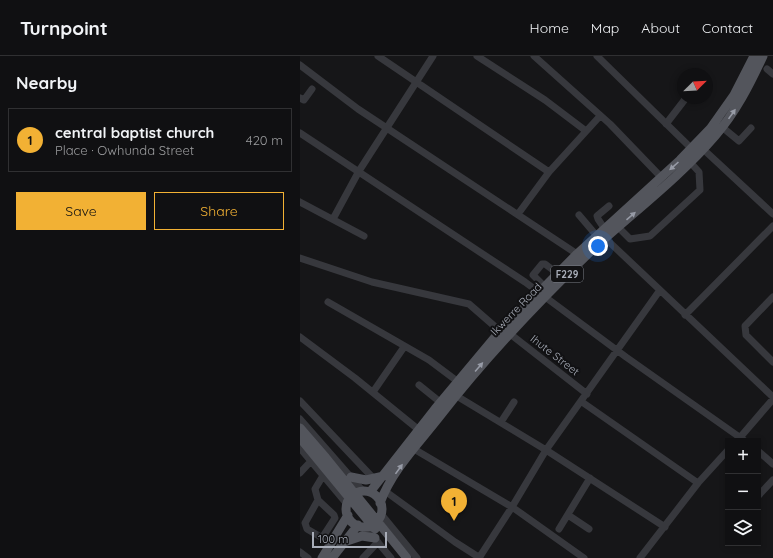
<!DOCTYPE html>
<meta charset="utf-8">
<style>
:root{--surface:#101012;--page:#1e1e20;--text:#f1f3f6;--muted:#9c9d9f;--line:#303032;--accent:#f2b134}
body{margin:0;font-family:Quicksand,sans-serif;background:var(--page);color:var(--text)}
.controls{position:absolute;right:12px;bottom:12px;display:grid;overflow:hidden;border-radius:0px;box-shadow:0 2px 6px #0003}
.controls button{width:36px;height:36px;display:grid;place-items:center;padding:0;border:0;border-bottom:1px solid var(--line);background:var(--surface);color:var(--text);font:20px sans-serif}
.compass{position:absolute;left:377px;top:12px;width:36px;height:36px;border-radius:50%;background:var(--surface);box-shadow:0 2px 6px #0003;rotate:66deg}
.scale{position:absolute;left:12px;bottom:10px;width:75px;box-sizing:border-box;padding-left:4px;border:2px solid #a8adb8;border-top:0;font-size:11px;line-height:14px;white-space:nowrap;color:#a8adb8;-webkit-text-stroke:3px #111113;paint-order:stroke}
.you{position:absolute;left:298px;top:190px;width:14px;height:14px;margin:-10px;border:3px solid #fff;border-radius:50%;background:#1a73e8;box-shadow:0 0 0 6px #1a73e833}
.badge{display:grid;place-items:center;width:26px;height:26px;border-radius:50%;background:var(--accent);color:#111;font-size:13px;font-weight:700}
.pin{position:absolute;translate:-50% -33px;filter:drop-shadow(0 1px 2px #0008)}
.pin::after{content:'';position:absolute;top:21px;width:14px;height:12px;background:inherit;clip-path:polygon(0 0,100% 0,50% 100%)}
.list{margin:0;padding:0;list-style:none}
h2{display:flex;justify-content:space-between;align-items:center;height:52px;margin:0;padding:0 16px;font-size:17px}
h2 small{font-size:13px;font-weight:400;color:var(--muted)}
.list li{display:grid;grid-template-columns:26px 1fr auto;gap:12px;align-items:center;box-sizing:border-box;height:64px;margin:0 8px 8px;padding:0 8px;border:1px solid var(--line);border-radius:0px}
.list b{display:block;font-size:15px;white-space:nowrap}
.list p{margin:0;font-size:13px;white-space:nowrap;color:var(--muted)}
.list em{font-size:13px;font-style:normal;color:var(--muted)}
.actions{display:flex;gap:8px;padding:12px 16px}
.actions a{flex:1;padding:9px 0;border:1px solid var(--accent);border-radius:0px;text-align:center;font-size:14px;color:var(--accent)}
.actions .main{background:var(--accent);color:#111}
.icon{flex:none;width:22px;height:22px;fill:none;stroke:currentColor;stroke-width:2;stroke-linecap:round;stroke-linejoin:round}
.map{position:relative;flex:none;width:473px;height:502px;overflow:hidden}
header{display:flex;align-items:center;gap:24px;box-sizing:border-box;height:56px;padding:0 20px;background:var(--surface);border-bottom:1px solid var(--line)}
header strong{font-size:19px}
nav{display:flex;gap:22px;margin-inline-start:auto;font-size:14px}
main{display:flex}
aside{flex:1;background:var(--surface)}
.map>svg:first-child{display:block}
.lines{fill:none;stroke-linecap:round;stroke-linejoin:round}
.minor{stroke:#37383d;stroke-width:7}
.major{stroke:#53555c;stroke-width:9}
.oneway{fill:#979ba6}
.labels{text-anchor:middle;stroke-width:4;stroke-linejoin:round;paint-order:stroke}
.shield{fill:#111113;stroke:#7b7e86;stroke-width:1}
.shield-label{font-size:10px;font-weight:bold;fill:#a8adb8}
.street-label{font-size:11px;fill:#a8adb8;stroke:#111113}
</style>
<header>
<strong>Turnpoint</strong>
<nav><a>Home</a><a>Map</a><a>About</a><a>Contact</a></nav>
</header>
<main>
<aside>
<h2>Nearby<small></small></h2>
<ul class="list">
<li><span class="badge">1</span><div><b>central baptist church</b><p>Place · Owhunda Street</p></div><em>420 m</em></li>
</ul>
<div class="actions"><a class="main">Save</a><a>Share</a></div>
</aside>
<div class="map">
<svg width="473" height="502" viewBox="0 0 473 502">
<rect width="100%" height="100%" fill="#161618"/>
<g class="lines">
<path class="minor" d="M78,0L249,116
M177,0L245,44L286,75
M234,0L310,68L361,121
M297,0L392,93
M0,9L58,53L277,198
M467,13L473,18
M0,42L4,44L12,33
M366,68L386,42
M422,71L439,85L451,72
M0,77L225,226L326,301L445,385
M403,93L473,158
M0,146L64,180
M218,158L249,116L300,60
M279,159L296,179
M33,163L59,115L133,0
M318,171L330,183L350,180L400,134L399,116L390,106
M304,172L298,163L297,160L309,150
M305,182L473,341
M0,202L72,226L169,248L200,275
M244,230L233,219L242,208H245L257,217
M473,241L445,270L446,279L473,306
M28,246L129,304L157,325
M385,259L473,170
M209,277L287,338
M0,281L55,322L119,374
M119,329L140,346
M73,336L104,291
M155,339L246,394L365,471
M0,345L74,423
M282,346L398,427
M0,363L63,435
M201,366L214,346
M437,385L473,343
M0,392L47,448
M114,393L212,451L284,502
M458,395L473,408
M0,417L12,404
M24,418L15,433L18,444L5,467L7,473L31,487
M85,435L155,486L180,502
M458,440L473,424
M18,444L34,459L35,462L22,482
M81,458L117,502
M268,459L289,473
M65,471L91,502
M259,473L290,422
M0,496L8,502
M63,502L78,486
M179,502L212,451L246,394L360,234
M340,502L398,427L428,394"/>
<path class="major" d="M0,372L26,402L107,502
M0,382L75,473
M51,421L66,424L84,420
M46 453a18 18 0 1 1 36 0a18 18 0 1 1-36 0Z
M70,436L135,353L196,280L277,198L380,104L410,73L434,39L454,0
M80,447C92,414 119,387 140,360C186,301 237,247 291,195C332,157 378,123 415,80C436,56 450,28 463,0
M44,486L62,480L75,482
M22,502L48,459
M32,502L58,469"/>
</g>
<defs><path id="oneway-solid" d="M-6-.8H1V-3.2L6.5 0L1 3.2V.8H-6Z"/></defs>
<g class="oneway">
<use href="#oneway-solid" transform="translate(432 58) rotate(-55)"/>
<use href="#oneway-solid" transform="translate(374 110) rotate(138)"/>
<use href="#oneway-solid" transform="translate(331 160) rotate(-41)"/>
<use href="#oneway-solid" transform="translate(179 311) rotate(-49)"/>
<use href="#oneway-solid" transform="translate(99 413) rotate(-54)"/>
</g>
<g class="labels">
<rect class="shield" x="251" y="210" width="32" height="16" rx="3"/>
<g class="shield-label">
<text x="267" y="222">F229</text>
</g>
<g class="street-label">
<text transform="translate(216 253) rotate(-46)" y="4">Ikwerre Road</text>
<text transform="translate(255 299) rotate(38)" y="4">Ihute Street</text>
</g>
</g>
</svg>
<div class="controls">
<button>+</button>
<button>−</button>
<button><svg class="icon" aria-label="layers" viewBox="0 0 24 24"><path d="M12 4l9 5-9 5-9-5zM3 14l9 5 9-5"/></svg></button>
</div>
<svg class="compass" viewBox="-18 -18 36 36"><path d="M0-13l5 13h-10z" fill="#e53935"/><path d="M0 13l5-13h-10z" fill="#9c9d9f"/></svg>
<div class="scale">100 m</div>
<div class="you"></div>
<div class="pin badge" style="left:154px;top:465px">1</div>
</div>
</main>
